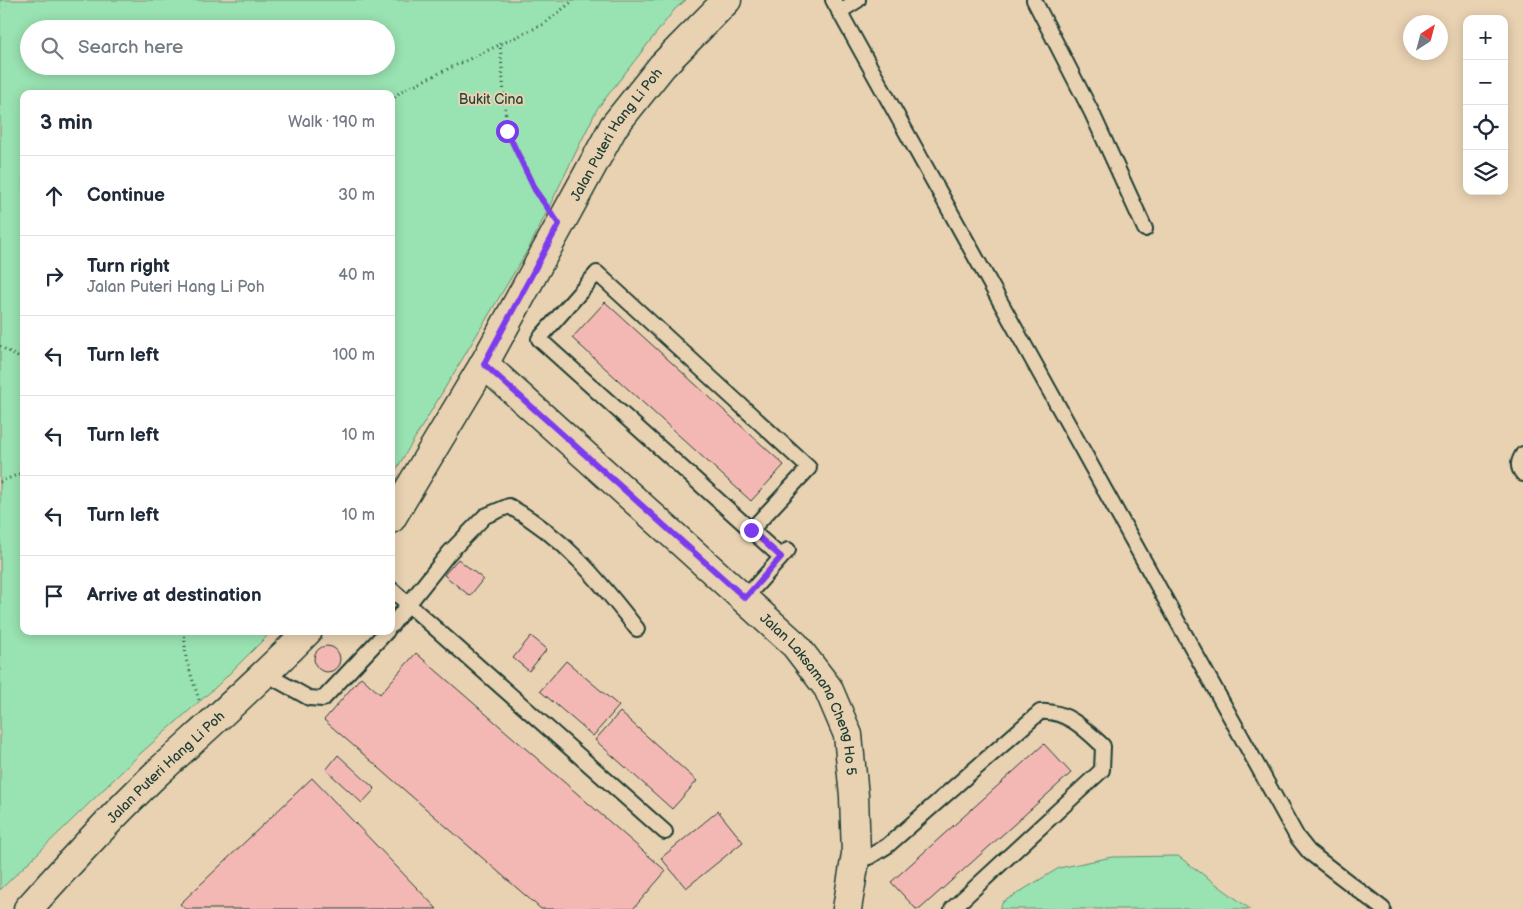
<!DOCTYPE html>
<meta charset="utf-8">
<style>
:root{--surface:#fff;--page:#f2f2f3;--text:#1f2937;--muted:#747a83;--line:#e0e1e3}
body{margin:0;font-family:"Balsamiq Sans",sans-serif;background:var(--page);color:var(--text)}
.controls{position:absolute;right:15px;top:15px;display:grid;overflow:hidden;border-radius:10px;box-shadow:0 2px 12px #0003}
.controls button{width:45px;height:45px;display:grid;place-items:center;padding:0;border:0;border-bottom:1px solid var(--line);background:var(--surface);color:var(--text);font:25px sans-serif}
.compass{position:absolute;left:1403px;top:15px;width:45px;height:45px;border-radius:50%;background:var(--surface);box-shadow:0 2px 12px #0003;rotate:36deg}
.stop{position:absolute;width:15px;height:15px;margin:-11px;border:4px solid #7c3aed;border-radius:50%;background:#fff}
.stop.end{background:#7c3aed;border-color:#fff;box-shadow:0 1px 5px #0008}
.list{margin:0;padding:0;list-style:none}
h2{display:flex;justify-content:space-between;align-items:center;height:65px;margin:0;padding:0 20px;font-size:21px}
h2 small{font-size:16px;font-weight:400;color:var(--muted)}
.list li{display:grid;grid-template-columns:32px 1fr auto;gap:15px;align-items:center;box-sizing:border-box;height:80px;padding:0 20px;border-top:1px solid var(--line)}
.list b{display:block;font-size:19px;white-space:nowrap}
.list p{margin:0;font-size:16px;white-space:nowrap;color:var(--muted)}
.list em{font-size:16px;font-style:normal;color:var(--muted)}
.icon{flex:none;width:28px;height:28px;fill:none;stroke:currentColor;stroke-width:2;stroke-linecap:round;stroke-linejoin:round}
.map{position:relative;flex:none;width:1523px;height:909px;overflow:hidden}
.search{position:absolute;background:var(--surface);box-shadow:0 2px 12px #0003;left:20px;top:20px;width:375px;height:55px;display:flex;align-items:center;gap:12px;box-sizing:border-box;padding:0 18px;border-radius:28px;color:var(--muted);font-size:19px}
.panel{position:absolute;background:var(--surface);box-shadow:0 2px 12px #0003;left:20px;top:90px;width:375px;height:545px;border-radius:10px}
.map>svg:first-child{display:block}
.green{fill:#99e2b1;stroke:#5c9072;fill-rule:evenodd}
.building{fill:#f4b8b4;stroke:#1f3d34}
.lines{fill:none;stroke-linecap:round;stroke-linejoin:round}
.service-casing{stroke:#1f3d34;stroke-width:18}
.minor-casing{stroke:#1f3d34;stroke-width:31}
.tertiary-casing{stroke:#1f3d34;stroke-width:31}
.path{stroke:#1f3d34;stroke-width:3;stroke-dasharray:1 4;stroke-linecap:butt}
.service{stroke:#e9d2b2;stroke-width:14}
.minor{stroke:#e9d2b2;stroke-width:28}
.tertiary{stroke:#e9d2b2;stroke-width:28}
.route{stroke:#7c3aed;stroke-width:6}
.labels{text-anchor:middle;stroke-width:4;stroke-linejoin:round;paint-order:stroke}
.park-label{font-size:14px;fill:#25453a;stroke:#e9d2b2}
.street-label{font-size:14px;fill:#1f3d34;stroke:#e9d2b2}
</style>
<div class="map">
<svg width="1523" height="909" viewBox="0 0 1523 909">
<rect width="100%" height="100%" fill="#e9d2b2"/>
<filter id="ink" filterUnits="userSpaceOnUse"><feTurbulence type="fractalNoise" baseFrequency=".02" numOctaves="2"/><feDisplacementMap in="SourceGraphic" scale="10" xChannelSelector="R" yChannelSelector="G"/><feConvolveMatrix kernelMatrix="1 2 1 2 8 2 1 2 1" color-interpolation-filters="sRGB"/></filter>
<g filter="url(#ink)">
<path class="green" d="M0,0H686L675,9L597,109L530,246L391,478V94H24V631H272L217,686L141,753L0,890ZM29,29H386V66H29Z
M1178,856L1250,909H999L1003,902L1059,868L1112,857Z"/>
<path class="building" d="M605,302L784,465L751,501L572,338Z
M458,559L483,579L470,596L444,575Z
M531,636L547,649L529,671L513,658Z
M314 659a13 13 0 1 1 26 0a13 13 0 1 1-26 0Z
M416,653L666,871L633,909H541L324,720L361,677L380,694Z
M566,661L619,706L593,736L540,691Z
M620,712L697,781L672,809L595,740Z
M1044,744L1071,773L920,909H916L891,882Z
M338,755L375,789L362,803L326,770Z
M312,778L437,909H185L180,904Z
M718,811L743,842L686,888L661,858Z"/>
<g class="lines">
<g class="service-casing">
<path id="service" d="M833,0L1297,837L1309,852L1383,909
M1034,0L1092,113L1145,229
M839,12L858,0
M1523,454C1518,462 1517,467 1523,474
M751,530L809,468L597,273L539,339L781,557
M391,589L665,832
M745,598L788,550
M391,626L449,553L485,516L509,506C564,537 599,580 637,629
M266,674L309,698L323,699L387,631
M856,854L869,857L887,846L1040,712C1066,710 1085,729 1103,746L1102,770L952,909"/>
</g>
<g class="minor-casing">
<g id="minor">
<path id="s1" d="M484,364L795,645L828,688L848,735L854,796L856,854L847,909"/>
</g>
</g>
<g class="tertiary-casing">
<g id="tertiary">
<path id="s2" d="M391,519L484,364L614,126L662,66L727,0"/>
<path id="s3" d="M28,909C69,863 111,817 156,774C207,727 259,681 308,631"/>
</g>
</g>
<path class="path" d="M500,43L507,131L535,190L544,202
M391,101L401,91L544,24L574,0
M0,346L24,361
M0,482L24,472
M184,631L186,659L199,700"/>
<use href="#service" class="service"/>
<use href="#minor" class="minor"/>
<use href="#tertiary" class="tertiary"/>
</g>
</g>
<g class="lines" filter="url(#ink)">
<path class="route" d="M507,131L535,190L559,224L484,364L745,598L781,557L751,530"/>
</g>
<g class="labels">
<g class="park-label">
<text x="491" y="104">Bukit Cina</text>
</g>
<g class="street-label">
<text dy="5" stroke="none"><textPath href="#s2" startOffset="446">Jalan Puteri Hang Li Poh</textPath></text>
<text dy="5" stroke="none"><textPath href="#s1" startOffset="470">Jalan Laksamana Cheng Ho 5</textPath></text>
<text dy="5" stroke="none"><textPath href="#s3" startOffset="198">Jalan Puteri Hang Li Poh</textPath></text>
</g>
</g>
</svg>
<div class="controls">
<button>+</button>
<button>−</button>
<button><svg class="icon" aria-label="locate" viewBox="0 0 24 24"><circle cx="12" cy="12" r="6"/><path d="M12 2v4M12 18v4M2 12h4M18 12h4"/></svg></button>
<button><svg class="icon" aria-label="layers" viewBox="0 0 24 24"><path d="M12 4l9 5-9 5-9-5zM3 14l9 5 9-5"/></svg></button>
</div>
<svg class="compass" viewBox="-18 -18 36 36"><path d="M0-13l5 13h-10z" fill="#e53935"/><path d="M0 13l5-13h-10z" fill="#747a83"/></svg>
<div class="stop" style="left:507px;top:131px"></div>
<div class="stop end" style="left:751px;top:530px"></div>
<div class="search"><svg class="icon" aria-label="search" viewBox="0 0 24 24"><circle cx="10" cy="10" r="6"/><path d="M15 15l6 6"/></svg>Search here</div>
<section class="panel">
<h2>3 min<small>Walk · 190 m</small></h2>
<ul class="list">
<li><svg class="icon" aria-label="ahead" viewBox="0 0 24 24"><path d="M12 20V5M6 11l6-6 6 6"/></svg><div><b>Continue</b></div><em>30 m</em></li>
<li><svg class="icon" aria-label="right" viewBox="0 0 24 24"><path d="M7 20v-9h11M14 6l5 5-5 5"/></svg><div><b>Turn right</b><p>Jalan Puteri Hang Li Poh</p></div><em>40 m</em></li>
<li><svg class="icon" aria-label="left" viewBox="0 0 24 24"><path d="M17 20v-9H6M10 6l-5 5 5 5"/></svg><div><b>Turn left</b></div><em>100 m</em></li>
<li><svg class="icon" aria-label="left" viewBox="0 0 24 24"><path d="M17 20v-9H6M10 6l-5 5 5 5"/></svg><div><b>Turn left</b></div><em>10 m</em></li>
<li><svg class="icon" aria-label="left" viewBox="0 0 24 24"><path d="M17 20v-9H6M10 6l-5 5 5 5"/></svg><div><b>Turn left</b></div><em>10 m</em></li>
<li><svg class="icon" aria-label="arrive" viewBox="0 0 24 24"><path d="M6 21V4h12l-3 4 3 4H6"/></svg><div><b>Arrive at destination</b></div></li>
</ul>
</section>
</div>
